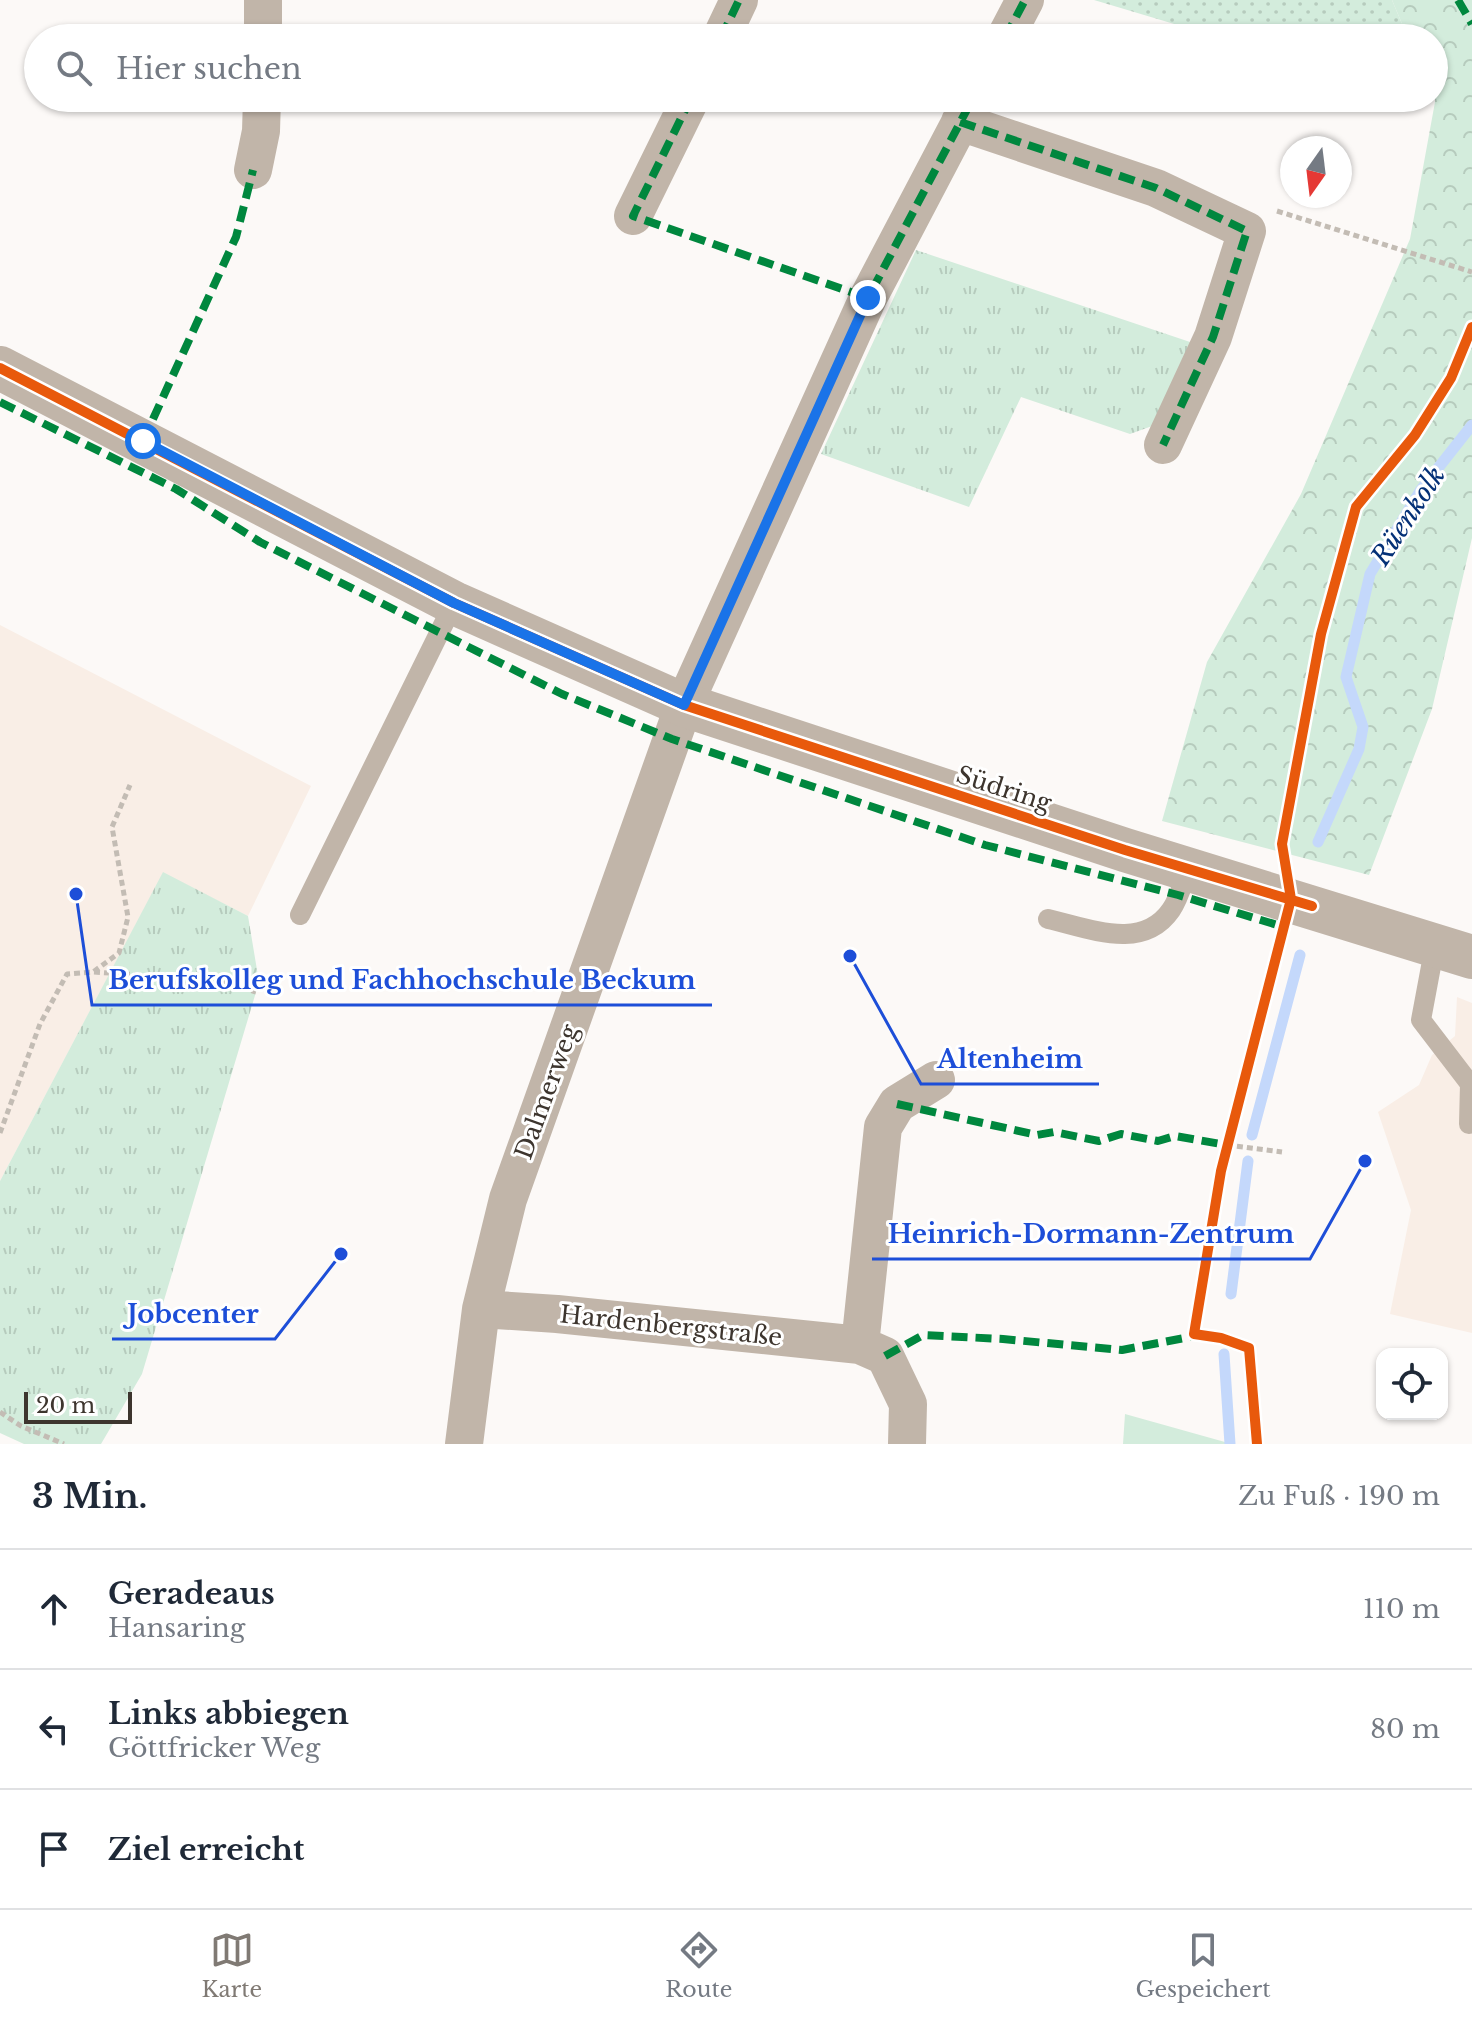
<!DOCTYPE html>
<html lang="de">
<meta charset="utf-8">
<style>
:root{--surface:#fff;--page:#f6f6f7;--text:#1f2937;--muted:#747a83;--line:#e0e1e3;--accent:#807a74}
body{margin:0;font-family:"Libre Baskerville",serif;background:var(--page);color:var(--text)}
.controls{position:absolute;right:24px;bottom:24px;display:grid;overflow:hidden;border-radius:16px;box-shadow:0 2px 6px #0004}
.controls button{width:72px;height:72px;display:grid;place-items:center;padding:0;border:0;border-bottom:2px solid var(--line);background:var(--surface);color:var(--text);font:40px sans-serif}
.compass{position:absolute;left:1280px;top:136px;width:72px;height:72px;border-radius:50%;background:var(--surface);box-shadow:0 2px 6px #0004;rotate:194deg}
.scale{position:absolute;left:24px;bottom:20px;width:108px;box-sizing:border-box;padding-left:8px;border:4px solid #3d352e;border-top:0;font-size:22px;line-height:28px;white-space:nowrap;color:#3d352e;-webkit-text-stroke:6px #fff;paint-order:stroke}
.stop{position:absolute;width:24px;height:24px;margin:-18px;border:6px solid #1a73e8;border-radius:50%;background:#fff}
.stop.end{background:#1a73e8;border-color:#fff;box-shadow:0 2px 8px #0008}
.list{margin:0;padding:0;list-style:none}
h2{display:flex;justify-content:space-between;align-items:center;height:104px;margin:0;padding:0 32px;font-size:34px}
h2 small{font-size:26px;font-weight:400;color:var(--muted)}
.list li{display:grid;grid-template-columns:52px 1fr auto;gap:24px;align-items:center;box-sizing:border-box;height:120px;padding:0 32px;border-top:2px solid var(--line)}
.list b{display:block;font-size:30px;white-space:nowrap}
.list p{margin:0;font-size:26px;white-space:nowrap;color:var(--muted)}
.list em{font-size:26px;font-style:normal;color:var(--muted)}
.icon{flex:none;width:44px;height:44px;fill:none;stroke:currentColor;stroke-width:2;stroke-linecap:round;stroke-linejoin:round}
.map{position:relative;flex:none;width:1472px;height:1444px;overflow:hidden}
.search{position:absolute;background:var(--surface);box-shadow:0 2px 6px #0004;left:24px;right:24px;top:24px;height:88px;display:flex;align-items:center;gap:20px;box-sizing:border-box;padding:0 28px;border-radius:44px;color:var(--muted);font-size:30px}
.sheet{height:464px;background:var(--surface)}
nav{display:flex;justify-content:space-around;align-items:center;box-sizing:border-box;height:112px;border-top:2px solid var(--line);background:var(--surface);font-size:22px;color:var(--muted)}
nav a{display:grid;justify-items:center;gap:4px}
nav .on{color:var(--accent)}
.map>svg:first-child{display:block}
.built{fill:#f9eee6}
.grass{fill:url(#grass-tufts)}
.forest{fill:url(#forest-crowns)}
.park{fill:#d3ecdc}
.garden{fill:url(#garden-dots)}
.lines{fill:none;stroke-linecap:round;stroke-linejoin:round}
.stream{stroke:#c4d8fb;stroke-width:11}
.path{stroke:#c3bcb4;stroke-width:5;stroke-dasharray:6 4;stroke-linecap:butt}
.service{stroke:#c1b5a9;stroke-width:20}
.minor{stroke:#c1b5a9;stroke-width:38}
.tertiary{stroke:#c1b5a9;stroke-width:44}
.quiet{stroke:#00873e;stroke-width:8;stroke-dasharray:16 8;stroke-linecap:butt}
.cycleway-casing{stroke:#fff;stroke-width:15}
.cycleway{stroke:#e8590c;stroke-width:10}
.route{stroke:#1a73e8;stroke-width:10}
.labels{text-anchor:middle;stroke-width:6;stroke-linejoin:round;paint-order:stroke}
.street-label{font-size:24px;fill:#3d352e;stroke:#fff}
.water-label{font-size:26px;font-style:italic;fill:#053177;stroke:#fff}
.leader{fill:none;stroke:#1d4ed8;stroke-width:3}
.callout-dot{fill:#1d4ed8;stroke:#fff;stroke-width:3}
.callout-label{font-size:26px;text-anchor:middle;font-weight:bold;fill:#1d4ed8;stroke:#fff;stroke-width:6;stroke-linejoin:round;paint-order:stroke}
</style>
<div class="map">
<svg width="1472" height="1444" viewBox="0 0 1472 1444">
<defs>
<pattern id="grass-tufts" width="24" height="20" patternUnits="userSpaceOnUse" patternTransform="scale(2)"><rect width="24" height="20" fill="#d3ecdc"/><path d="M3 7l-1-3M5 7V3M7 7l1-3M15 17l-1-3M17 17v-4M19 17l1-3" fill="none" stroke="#b6cbbd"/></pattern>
<pattern id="forest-crowns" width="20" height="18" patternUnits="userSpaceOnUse" patternTransform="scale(2)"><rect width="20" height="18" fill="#d3ecdc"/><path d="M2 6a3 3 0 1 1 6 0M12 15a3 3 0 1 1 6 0" fill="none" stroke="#b6cbbd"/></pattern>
<pattern id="garden-dots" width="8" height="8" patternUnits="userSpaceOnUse" patternTransform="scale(2)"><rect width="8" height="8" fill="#d3ecdc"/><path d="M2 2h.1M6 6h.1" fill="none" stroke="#b6cbbd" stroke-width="1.8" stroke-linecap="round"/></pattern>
</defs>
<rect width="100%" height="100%" fill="#fcf9f7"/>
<path class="built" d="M0,625L311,786L248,916L163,873L0,1181Z
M1457,997L1472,1003V1333L1390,1314L1411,1210L1378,1112L1419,1085L1432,1055L1455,1036Z"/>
<path class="grass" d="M916,250L1196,344L1155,425L1130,434L1021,397L969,507L821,454Z
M163,872L248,916L259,982L142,1374L101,1444H24L0,1433V1181Z"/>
<path class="forest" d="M1392,0H1472V538L1432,709L1369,875L1162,821L1207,662L1301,494L1410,239L1435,102L1434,38H1408Z"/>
<path class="park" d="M1125,1414L1232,1444H1123Z"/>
<path class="garden" d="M1094,0H1392L1408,38H1221Z"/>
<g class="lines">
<path class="stream" d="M1318,842L1359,749L1363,727L1346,677L1370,574L1420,491L1472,425
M1252,1135L1300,955
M1231,1294L1248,1161
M1224,1354L1230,1444"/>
<path class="path" d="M1277,211L1472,272
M94,972L141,975L180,985L228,983L256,992
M0,1133L40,1024L67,974L93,972L119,953L128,917L112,827L130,785
M1227,1145L1282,1152
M0,1412L21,1426L64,1444"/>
<path class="service" d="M300,915L454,603
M1048,919C1089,928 1142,952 1171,910C1179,899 1183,882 1188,869
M1435,945L1421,1020L1470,1084L1469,1124"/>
<path class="minor" d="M263,38V0
M721,38L739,0
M1005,38L1025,0
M960,122L1156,188L1247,231L1213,337L1163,445
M253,170L261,131L262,98
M633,216L691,98
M481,1309L557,1314L860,1345L885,1356L908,1404L907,1444
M860,1345L883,1127L897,1104L936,1080
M464,1444L481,1309L508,1199L684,705L868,298L973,98"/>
<path class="tertiary" d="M0,368L454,603L684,705L1125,850L1472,957"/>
<path class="quiet" d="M1458,0L1472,24
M721,38L739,0
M1005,38L1025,0
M691,98L633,216L868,298
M960,122L1156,188L1247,231L1213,337L1163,445
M0,402L176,489L260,542L562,694L672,739L985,845L1178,895L1284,927
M143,441L236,237L253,170
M684,705L868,298L973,98
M897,1104L1037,1135L1054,1132L1099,1141L1121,1134L1158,1141L1175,1136L1227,1145
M885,1356L923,1335L1003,1339L1122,1350L1200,1335"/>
<g class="cycleway-casing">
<path id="cycleway" d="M0,368L454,603L684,705L1125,850L1312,906
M1257,1444L1249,1348L1221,1338L1194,1334L1221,1171L1291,899L1282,844L1321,634L1356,507L1415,435L1451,378L1472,327"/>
</g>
<use href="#cycleway" class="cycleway"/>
</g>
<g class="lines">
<path class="route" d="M143,441L454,603L684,705L868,298"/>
</g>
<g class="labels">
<g class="street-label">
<text transform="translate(1004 789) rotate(18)" y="8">Südring</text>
<text transform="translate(547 1092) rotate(-70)" y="8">Dalmerweg</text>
<text transform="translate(671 1326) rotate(6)" y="8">Hardenbergstraße</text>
</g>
<g class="water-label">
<text transform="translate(1408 516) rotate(-57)" y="9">Rüenkolk</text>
</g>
</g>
<path class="leader" d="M76 894L92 1005H712M850 956L921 1084H1099M1365 1161L1310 1259H872M341 1254L275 1339H112"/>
<g class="callout-dot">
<circle cx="76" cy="894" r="8"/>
<circle cx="850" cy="956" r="8"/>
<circle cx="1365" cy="1161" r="8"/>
<circle cx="341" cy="1254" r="8"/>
</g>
<g class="callout-label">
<text x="402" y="989">Berufskolleg und Fachhochschule Beckum</text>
<text x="1010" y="1068">Altenheim</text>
<text x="1091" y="1243">Heinrich-Dormann-Zentrum</text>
<text x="193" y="1323">Jobcenter</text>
</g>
</svg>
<div class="controls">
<button><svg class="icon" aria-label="locate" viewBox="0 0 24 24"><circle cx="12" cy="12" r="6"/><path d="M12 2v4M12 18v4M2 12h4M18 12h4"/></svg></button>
</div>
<svg class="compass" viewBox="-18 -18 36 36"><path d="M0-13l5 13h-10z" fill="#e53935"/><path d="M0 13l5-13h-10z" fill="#747a83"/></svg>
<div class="scale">20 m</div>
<div class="stop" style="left:143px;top:441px"></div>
<div class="stop end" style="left:868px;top:298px"></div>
<div class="search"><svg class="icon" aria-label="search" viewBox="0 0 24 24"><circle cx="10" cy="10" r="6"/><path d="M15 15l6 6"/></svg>Hier suchen</div>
</div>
<section class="sheet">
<h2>3 Min.<small>Zu Fuß · 190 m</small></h2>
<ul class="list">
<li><svg class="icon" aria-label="ahead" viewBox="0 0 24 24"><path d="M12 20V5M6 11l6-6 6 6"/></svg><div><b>Geradeaus</b><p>Hansaring</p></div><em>110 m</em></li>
<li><svg class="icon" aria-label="left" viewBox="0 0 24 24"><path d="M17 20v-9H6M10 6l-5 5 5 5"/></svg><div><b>Links abbiegen</b><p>Göttfricker Weg</p></div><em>80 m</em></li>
<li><svg class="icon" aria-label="arrive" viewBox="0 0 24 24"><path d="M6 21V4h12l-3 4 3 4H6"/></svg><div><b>Ziel erreicht</b></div></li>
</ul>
</section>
<nav>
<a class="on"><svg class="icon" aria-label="map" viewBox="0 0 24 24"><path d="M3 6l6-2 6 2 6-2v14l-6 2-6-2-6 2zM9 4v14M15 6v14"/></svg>Karte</a>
<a><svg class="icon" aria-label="directions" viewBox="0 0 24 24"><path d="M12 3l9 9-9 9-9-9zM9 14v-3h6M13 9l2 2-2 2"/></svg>Route</a>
<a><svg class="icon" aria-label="saved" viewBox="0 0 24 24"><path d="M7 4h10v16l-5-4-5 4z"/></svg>Gespeichert</a>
</nav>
